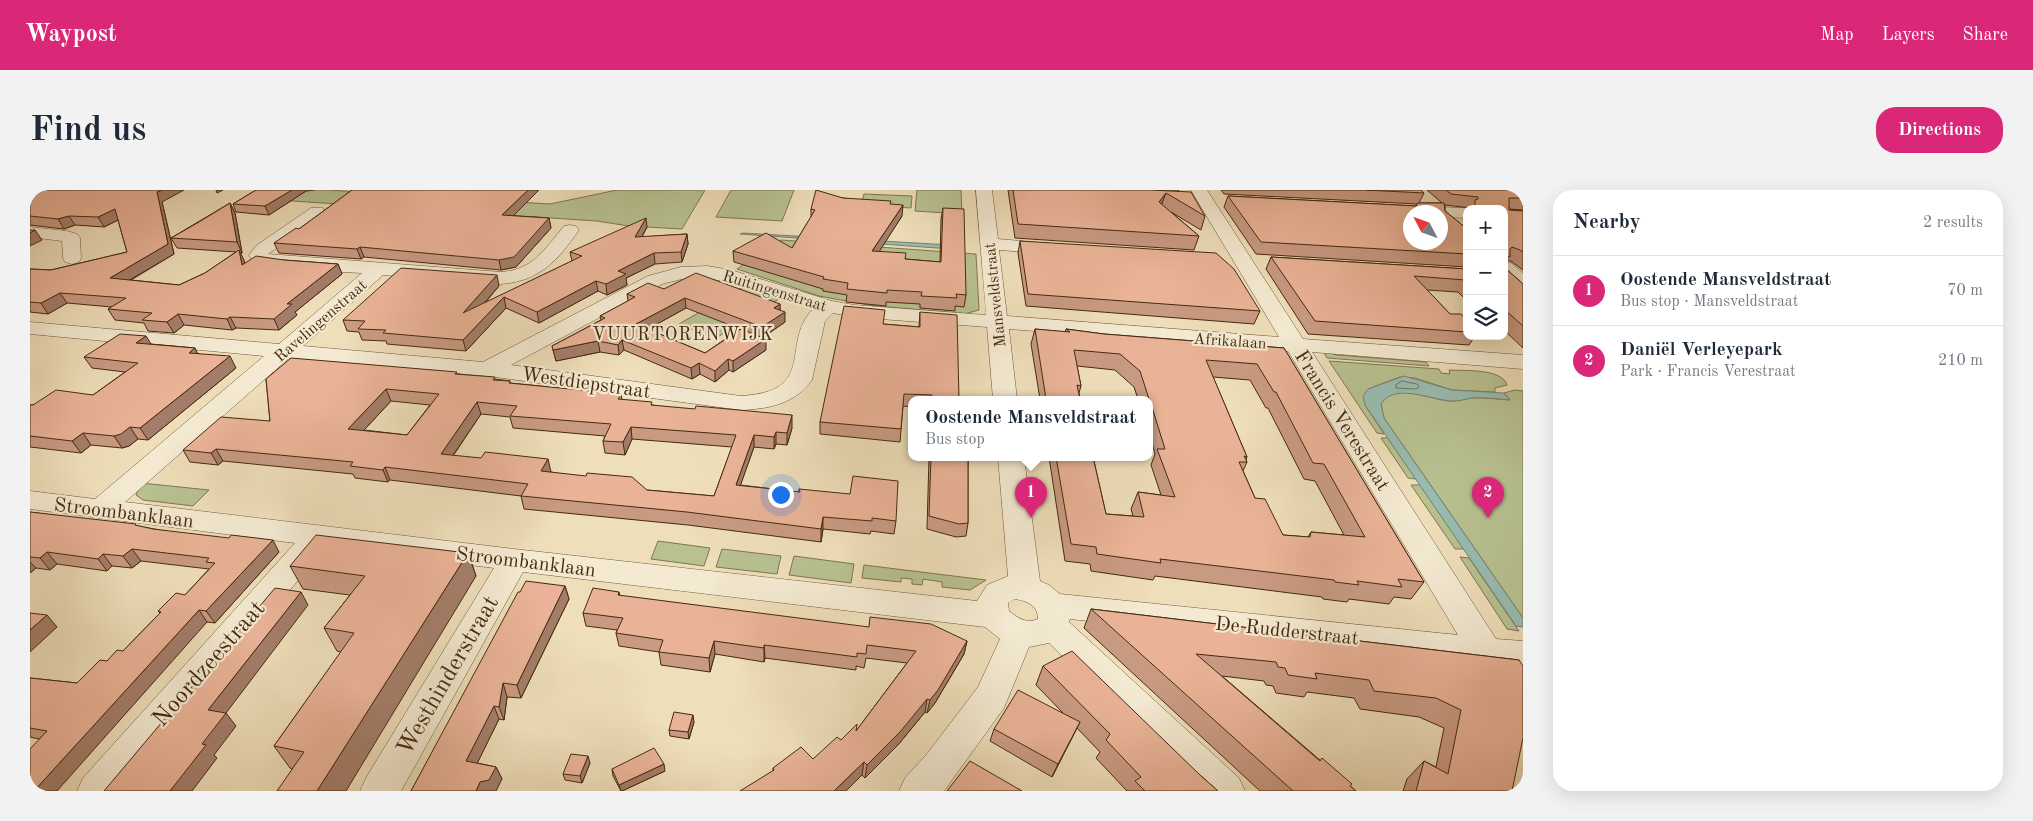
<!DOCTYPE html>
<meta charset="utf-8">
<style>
:root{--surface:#fff;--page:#f2f2f3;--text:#1f2937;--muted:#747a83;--line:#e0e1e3;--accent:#db2777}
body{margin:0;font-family:"Old Standard TT",serif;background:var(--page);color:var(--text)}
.controls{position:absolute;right:15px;top:15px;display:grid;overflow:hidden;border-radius:10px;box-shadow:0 5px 20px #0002}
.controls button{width:45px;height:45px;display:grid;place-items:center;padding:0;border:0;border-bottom:1px solid var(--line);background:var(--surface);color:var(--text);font:25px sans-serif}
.compass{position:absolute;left:1373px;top:15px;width:45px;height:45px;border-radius:50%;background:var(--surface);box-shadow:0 5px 20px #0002;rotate:311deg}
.you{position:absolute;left:750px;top:304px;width:18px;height:18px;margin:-12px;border:4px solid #fff;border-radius:50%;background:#1a73e8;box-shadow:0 0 0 8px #1a73e833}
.badge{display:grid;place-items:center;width:32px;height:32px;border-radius:50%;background:var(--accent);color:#fff;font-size:16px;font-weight:700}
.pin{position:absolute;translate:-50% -41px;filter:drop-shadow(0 1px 2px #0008)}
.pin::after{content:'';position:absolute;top:26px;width:18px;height:15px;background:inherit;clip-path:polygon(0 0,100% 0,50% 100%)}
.popup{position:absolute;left:878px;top:206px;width:245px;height:65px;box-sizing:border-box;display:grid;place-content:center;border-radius:10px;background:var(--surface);filter:drop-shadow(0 1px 4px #0005);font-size:16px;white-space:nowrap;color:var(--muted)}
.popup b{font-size:19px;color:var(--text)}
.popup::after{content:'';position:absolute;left:50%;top:100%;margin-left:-10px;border:10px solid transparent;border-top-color:var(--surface)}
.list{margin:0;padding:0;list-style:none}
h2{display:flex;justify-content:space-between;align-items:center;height:65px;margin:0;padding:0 20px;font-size:21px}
h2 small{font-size:16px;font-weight:400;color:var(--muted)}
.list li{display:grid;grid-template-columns:32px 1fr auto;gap:15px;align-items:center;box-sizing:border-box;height:70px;padding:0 20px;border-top:1px solid var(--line)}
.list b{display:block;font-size:19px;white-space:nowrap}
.list p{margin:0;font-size:16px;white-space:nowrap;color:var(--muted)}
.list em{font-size:16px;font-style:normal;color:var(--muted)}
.icon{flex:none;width:28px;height:28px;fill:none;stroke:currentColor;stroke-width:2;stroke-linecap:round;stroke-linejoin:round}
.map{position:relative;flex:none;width:1493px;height:601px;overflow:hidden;border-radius:20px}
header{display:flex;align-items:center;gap:30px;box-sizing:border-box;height:70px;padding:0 25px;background:var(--accent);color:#fff}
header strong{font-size:24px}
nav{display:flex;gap:28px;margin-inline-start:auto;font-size:18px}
.intro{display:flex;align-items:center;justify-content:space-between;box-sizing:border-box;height:120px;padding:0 30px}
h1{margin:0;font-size:35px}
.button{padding:12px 22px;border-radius:20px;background:var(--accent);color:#fff;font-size:18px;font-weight:700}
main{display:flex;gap:30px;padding:0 30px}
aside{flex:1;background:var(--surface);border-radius:20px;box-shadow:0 5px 20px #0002}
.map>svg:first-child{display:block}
.green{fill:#b8c190;stroke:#7e7650}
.water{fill:#99bcb2;stroke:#778271}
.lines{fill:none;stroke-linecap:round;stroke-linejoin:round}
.shore{stroke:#6f7361;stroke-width:1}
.minor-casing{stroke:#6f573a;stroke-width:1}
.minor{fill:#f4ead2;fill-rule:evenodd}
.wall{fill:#c99a82;stroke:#452a10;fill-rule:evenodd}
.shaded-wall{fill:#a47d6a;stroke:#452a10}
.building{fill:#eab397;stroke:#452a10;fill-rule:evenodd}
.labels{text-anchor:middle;stroke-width:4.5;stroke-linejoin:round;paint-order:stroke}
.far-street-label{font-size:16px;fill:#452a10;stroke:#f4ead2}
.far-neighbourhood-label{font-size:18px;letter-spacing:1px;fill:#452a10;stroke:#f4ead2}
.street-label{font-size:20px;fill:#452a10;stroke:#f4ead2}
.near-street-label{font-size:24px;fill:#452a10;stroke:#f4ead2}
</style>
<header>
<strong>Waypost</strong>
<nav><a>Map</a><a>Layers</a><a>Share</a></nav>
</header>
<div class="intro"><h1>Find us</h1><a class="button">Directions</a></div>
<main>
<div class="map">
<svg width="1493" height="601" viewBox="0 0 1493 601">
<rect width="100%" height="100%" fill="#eedeb9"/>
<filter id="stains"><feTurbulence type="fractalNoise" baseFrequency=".004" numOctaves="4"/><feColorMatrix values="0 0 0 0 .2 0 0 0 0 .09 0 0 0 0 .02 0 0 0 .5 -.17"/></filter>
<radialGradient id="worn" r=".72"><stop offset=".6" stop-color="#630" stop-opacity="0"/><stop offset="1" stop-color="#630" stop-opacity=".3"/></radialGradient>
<path class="green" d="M247,0H298L520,14L587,0H675L652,39L599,36L567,31L232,9Z
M701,0H764L752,31L686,27Z
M887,0H931L932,24L885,21Z
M834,4L882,6L881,18L831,15Z
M751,50L946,64L949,120L934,124L838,115L789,106L707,79Z
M713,97L749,109L686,148L649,134Z
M1293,161L1307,165L1396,172L1399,176L1297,168Z
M1299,171L1409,179L1411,183L1420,184L1419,180C1434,181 1472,178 1477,195L1465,198V202L1422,200L1385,188L1370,187L1343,197L1335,215L1354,244L1347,243Z
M1485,200L1493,201V428L1354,228L1351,214C1365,190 1401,211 1421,211C1428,211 1434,209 1440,208C1453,207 1467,209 1480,210L1474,203Z
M1351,248H1358L1386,289L1378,288Z
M111,293L179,300L163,316L113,310L106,305Z
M1381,295H1390L1434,359H1425Z
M628,351L680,358L674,376L621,369Z
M692,359L751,366L747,384L686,377Z
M764,366L824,374L821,393L759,385Z
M1430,367L1439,368L1489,441L1477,439Z
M834,375L956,390L940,400L912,397V392L893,389L892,395L882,394V389L871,388V392L832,388Z"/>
<path class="water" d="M713,43L921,55V59L710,44Z
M1374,186L1422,200L1474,203L1480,210C1467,209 1454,207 1441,208C1435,209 1431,211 1425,211C1405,212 1365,191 1351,214L1354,228L1493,428V437L1486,436L1335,215L1333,206L1338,199Z"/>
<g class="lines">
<path class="shore" d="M1372,191L1387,194L1389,197L1386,199L1366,198V195Z"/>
<g class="minor-casing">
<path id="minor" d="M946,0H962L968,49L1025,54L1031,55L1034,59L1031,63L1025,64L969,60L977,126L1249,147L1161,0H1177L1273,149L1493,165V179L1282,162L1466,449L1493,451V479L1040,429L1039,432L1209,588L1215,601H1168L1019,453L999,457L974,518L914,601H869L875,588L897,564L948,497L970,449L955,437L493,382L371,601H330L336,588L464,378L296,357L92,601H47L53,588L265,353L0,319V301L65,309L234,166L0,144V132L249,154L332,83C312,82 237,80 223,71C221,70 220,67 219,65L227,55L281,18H293L295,22L293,26L238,64L471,82C503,80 515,59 534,36L540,35L546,36L549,40C527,71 510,91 471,94L353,85L273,156L453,172L618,86L651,77L677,76L701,80L802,111L824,115L956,125ZM677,88L718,96L784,118C748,154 790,201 711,206L481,175L632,94L652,89ZM803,123L824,127L957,137L963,209H987L979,139L1258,161L1428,445L1030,404L1019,395L1010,391L994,267H968L978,386L957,395L947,411L484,359L95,312L259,168L457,186L711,220C738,219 765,214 782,190L795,131ZM985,409C997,411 1008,415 1008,429C996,434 988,428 979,421L978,413Z
M1378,16L1437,18L1440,19H1437V28L1410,27V22H1380V26L1372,25L1370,21L1372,17Z
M0,37L37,41L47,44L50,48L51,68L49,72L42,74L35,72L33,68L32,51L0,47Z
M1474,71L1481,73L1493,83V99L1486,97L1474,87Z"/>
</g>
<use href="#minor" class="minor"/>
</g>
<path class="wall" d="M0,0L132,12L144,64L101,90L149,95L175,83L206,62L147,58L141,48L200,13L205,23L212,63H210L214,73L254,70L308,74L312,84L265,122L267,125L249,140L206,138L202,140L154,135L144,143L118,141L114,133L85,130L78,119L82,117L37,113L18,124L0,122V79L21,80L97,62L88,30L74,37L45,35L34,39L0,35Z
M226,0H284L276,1L239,25L206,22L203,14Z
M322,0H509L483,26L519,28L521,38L486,77L471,80L334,67L331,69L249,63L244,53L269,39Z
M978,0H1149L1148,1L1175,26L1171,40L1141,22L1169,46L1164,60L985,48Z
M1191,0H1391L1394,3L1389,13H1412L1397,0H1493V20L1479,19V20L1493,21V80L1482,72L1478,70L1474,75V19H1439L1441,18L1415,15V21L1437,39V77L1226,64L1194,17L1198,6L1386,16L1387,14L1194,4Z
M813,8L861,14L872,26L849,61L875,69L910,72L911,29L913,18L936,105L934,117L925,116V121L890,118V114L856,112V116L816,112L817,105L793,101V99L704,72L703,61L762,58L781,27V19Z
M1437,22V34L1433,29Z
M617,37L612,47L657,44L658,54L652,72L625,74L596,88L597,95L577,105L568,101L509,133L476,118L436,161L357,154L356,151L332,150L329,142L317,141L313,130L469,96L455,113L542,71L540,62Z
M990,51L1230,121L1224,134L996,116L988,63Z
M1241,67L1437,79V108H1434L1428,102L1397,100L1420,124L1437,131V146H1445L1439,155L1278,144L1236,79Z
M1474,77L1493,94V158L1474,140Z
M634,99L750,114V120L755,132L732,148L736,160L703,182L699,180L685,192L670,184L662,189L594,160L589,165L570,162L526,171L522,156L571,130L570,126L598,111L597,104ZM656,118L710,139L675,163L618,139Z
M890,122L929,209H882V217L873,216L870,252L790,244V232L853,134L889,137Z
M1005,139L1035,142L1036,139L1074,144L1254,158L1394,392L1381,409L1364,407L1359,414L1319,409L1317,412L1293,409L1292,407L1125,386L1123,390L1061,381L1060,374L1035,371L1019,267H1063L1076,324L1103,326L1101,319L1108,302L1131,305L1121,275L1125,264L1120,246V209H1108L1104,197L1085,180L1047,176L1051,196L1049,203L1050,209H1010L1001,154ZM1183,187L1220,190L1236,218H1238L1274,289L1285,291L1314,345L1281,342L1278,347L1253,345L1225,308L1213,281L1217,272L1216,270L1217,267Z
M121,154L165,158L167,163L206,178L118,250L108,249L99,256L92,258L61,255L51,263L0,257V215H3L63,205L95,182L62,178L54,167Z
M427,184L480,191V193L591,204L592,210L762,238L757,255L746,254L744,259L724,257L710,295L769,302V299L866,331L864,344L841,341L840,344L793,339L791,352L658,335L494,319L491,306L360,290L358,292L325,288L323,284L193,271L188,275L160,272L153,260L240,231L236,189ZM361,211L400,215L377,245L334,240ZM451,224L480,227L483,238L575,246L573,251L575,263L595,265L602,249L702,257L684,306L617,300L521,282L423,266Z
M899,267H938V333L936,346L926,347L897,339Z
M0,322L108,336L249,362L185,433L177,432L9,549L0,547V488L47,493L77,471L93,461L130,423L128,421L155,405L179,379L111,371L102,378L82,376L77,381L27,374L20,380L6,378L0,383Z
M438,363L446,386L262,579L260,578L244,556L311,462L307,461L294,438L320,405L273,399L260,376Z
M535,396L539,409L491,508L477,507L474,530L469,529L447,573L466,577L472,589L381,601L490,402Z
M589,402L590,406L937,451L934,464L905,513L897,523L895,522L868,555L835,588L832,585L743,581V578L783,569L811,550L826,541L877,473L836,468L834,478L826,476V480L735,468L734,472L685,464L680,482L631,475L629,462L589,456L586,443L587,440L556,436L553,423Z
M1061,419L1489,470L1482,601H1373L1377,589L1394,571L1406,577L1414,538L1389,527L1330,519L1324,508L1277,502L1274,507L1246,503L1243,496L1236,495L1234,491L1192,486L1326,601H1230L1054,438Z
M1013,476L1170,585L1188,601H1097L1066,568L1070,562L1047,538L1022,587L960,551L964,539L1033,523L1006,495Z
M664,532L659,549L640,546L639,540Z
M560,573L552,593L535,590L533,584Z
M582,579L635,581L592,601H591L583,586Z"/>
<path class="shaded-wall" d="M132,0H154L132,12L144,64L86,98L80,88L138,54L127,2Z
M186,0H193L187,3Z
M262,0H276V1L239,25L235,16Z
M498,0H509L474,35L472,25Z
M1136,3L1131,16L1129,12Z
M200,13L205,23L212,63L207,52Z
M873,15L872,26L842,73V61Z
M85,19L90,29L74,37L68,27Z
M39,26L45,35L34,39L28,29Z
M519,28L521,38L486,77L471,80L469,70Z
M616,28L617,37L606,57L605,47Z
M5,40L12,50L0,56V43Z
M657,44L658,54L652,72L651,62Z
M330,57L334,67L331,69L327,59Z
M209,60L214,70L217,85L212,75Z
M624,63L625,74L596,88L597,95L577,105L576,94L588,81Z
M308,74L312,84L265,122L267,125L249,140L244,129L257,114Z
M467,85L469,96L436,134L433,123Z
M566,91L568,101L509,133L507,122Z
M30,103L37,113L18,124L11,113Z
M474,107L476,118L436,161L433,150Z
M655,108L656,118L607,145L606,134Z
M750,114V124L744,118Z
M755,122V132L732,148V137Z
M148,124L154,135L144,143L137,132Z
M200,127L206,138L202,140L197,129Z
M116,146L123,157L106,153Z
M736,149V160L703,182V171Z
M592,150L594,160L589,165L588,155Z
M568,151L570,162L526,171L523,160Z
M165,158L171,170L159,163Z
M200,166L206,178L118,250L110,238Z
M698,169L699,180L685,192V181Z
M669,173L670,184L662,189L661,178Z
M356,199L361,211L324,251L318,239Z
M447,212L451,224L415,277L411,264Z
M762,225V238L757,255V243Z
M100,237L108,249L99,256L92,258L84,246Z
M601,237L602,249L595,265L593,252Z
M746,242V254L744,259V247Z
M53,243L61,255L51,263L42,251Z
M724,245V257L706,308V295Z
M186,259L193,271L188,275L181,263Z
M518,269L521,282L514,294L511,281Z
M355,277L360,290L358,292L353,280Z
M793,327V339L791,352V339Z
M243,350L249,362L185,433L176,421Z
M102,359L111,371L102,378L93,366Z
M17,362L27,374L20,380L10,368Z
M438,363L446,386L316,601H287Z
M73,364L82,376L77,381L68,369Z
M0,372L6,378L0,383Z
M535,396L539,409L491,508L487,495Z
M271,402L278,415L196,523L206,536L184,565L187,568L162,601H140L172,554L178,520Z
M169,420L177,432L27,601H4Z
M17,425L27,437L0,462V440Z
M684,451L685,464L680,482L679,468Z
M937,451L934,464L905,513L897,523L900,510Z
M734,455L735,468L734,472Z
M473,493L477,507L474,530L469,517Z
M897,509L895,522L868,555L835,588L837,575Z
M464,516L469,529L442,584L436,571Z
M663,525L664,532L659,549L658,542Z
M1050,532L1044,544L1022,587L1028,574Z
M558,566L560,573L552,593L550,586Z
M834,572L832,585L816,601H804Z
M634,574L635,581L592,601H591L589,595Z
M466,577L472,589L466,601H446L450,592Z"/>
<path class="building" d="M0,0H132L127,2L138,54L80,88L149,95L175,83L209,60L212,75L226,66L254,70L308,74L257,114H262L244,129L200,127L197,129L148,124L137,132L112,130L122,123L78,119L96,108L30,103L11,113L0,112V79L21,80L97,62L85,19L68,27L39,26L28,29L0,26Z
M226,0H262L235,16L203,14Z
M322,0H498L472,25L519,28L484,67L469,70L330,57L327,59L244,53L266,38L269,39Z
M786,0L813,8L861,11L860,14L873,15L842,61L876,63L875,69L911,72L913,18L934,19L936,105L926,104L927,108L891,106L892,102L857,100V103L817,99L818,93L793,89L794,87L703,61L736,43L762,58L785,20L781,19Z
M983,0H1121L1161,2L1175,26L1136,3L1129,12L1169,46L988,34Z
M1336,0H1391L1394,3Z
M1416,0H1493V8H1479V20L1493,21V62L1490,60L1482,57L1480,59V67L1474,66V19H1439V18H1445V10L1448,9V7L1421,4Z
M1198,6L1386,16L1388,13H1414L1415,21L1437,39V64L1231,52ZM1380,22H1410V52H1380Z
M200,13L207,52L141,48L169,32Z
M616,28L605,47L657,44L651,62L624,63L588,81L596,84L576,94L566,91L507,122L474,107L433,150L353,143L356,140L328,139L335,131L313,130L371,78L467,85L433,123L552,66L540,62Z
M0,40H5L0,43Z
M990,51L1186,63L1204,79L1230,121L998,104Z
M1241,67L1437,79V91L1435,90L1384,86L1420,124H1431L1437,131V142L1285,131Z
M1474,77L1493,94V136L1474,119Z
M666,83L750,114L744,118L755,122L732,137L655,108L606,134L675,163L711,139L736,149L703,171L698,169L685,181L669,173L661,178L592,150L588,155L568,151L523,160L522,156L575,128L570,126L605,107L597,104L618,93L634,99Z
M814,116L855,120L853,134L890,137V122L927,125L929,209H902V205L874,204L871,239L790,232Z
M1005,139L1040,142L1036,139L1074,144L1254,158L1394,392L1368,389L1372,397L1327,391L1329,395L1305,392L1304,390L1130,369L1131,373L1067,364L1066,357L1041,354L1026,267H1063L1076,324L1114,327L1108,302L1145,307L1127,259H1135L1120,211V209H1119L1110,181L1090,164L1044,160L1051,196L1047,195L1050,209H1016ZM1176,170L1227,174L1244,202H1246L1283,273L1294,274L1335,347L1281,342L1280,347L1253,345L1235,309L1225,308L1209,272H1217L1214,266L1217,267Z
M90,144L116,146L106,153L165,158L159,163L200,166L110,238L100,237L91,244L84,246L53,243L42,251L0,246V215H3L26,200L63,205L108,173L54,167Z
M261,168L427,182L425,184L465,187L463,190L480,191L479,193L591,204L588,209L622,212L621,215L665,219L666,216L762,225L757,243L746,242L744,247L724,245L706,295L770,302L769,299L820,304L823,286L868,291L866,331L842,328V331L793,327L791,339L657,322L491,306L498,294L355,277L353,280L320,276L323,272L186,259L181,263L153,260L191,227L240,231L236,189ZM356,199L409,204L377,245L318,239ZM447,212L487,216L480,226L581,234L573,251L593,252L601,237L706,245L684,306L617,300L602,287L557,283L556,286L511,281L518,269L455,262L451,268L411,264Z
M901,267H938V333L929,334L899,326Z
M0,322L106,334L105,335L123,339L199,348L201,345L243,350L176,421L169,420L4,601H0V559L17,541L0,538V488L47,493L70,470L77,471L87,460L93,461L131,422L128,421L146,403L155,405L185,373L176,372L179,368L102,359L93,366L73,364L68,369L17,362L10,368L0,367Z
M286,345L438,363L287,601H247L274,562L244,556L324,443L294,438L335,386L260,376Z
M496,391L535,396L487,495L473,493L469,517L464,516L436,571L466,577L459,590L450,592L446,601H381L488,402H490Z
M245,398L271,402L178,520L196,523L172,554L176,555L140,601H74Z
M563,398L589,402L588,405L839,437L840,427L901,434L937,451L908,500L900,510L897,509L870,542L837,575L834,572L804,601H710L744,580L743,578L771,557L783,569L807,547L811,550L827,534L826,541L886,461L837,455L836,464L827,463V467L734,455V458L684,451L679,468L629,462L633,450L586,443L593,428L553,423Z
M1061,419L1489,470L1493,476V548L1482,601H1386L1394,571L1418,584L1431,520L1406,508L1344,501L1339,490L1285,483L1287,489L1258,485L1255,478L1248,477L1246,472L1166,464L1290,571L1292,568L1322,594L1320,596L1326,601H1263Z
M0,423L17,425L0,440Z
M1042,461L1170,585L1188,601H1115L1105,591L1111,587L1076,550L1080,544L1013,476Z
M988,500L1050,532L1028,574L964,539Z
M644,522L663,525L658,542L639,540Z
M624,558L634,574L589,595L582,579Z
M541,564L558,566L550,586L533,584Z
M940,571L992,601H917Z"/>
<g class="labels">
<g class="far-street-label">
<text transform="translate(745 100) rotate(17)" y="6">Ruitingenstraat</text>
<text transform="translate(964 105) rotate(-96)" y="6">Mansveldstraat</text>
<text transform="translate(290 130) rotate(-41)" y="6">Ravelingenstraat</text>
<text transform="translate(1200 150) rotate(4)" y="6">Afrikalaan</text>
</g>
<g class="far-neighbourhood-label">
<text x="653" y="150">VUURTORENWIJK</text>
</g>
<g class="street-label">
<text transform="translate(556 192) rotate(8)" y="7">Westdiepstraat</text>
<text transform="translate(1313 230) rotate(58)" y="7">Francis Verestraat</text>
<text transform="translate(94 322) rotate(7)" y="7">Stroombanklaan</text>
<text transform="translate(496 371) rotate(7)" y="7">Stroombanklaan</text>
<text transform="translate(1257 440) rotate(6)" y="7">De Rudderstraat</text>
</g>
<g class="near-street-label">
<text transform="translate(178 473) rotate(-49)" y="8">Noordzeestraat</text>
<text transform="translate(417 485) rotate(-60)" y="8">Westhinderstraat</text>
</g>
</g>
<rect width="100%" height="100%" filter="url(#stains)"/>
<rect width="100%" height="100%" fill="url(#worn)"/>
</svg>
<div class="controls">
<button>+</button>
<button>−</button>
<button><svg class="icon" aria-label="layers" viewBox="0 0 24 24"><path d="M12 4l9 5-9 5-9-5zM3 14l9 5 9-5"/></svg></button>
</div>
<svg class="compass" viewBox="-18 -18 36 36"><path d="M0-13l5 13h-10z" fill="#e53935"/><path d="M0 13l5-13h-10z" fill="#747a83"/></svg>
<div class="you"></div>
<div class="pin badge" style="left:1001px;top:328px">1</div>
<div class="popup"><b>Oostende Mansveldstraat</b>Bus stop</div>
<div class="pin badge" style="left:1458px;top:328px">2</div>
</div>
<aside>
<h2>Nearby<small>2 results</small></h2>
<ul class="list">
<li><span class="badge">1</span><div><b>Oostende Mansveldstraat</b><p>Bus stop · Mansveldstraat</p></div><em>70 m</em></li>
<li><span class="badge">2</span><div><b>Daniël Verleyepark</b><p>Park · Francis Verestraat</p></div><em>210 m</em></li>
</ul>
</aside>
</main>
